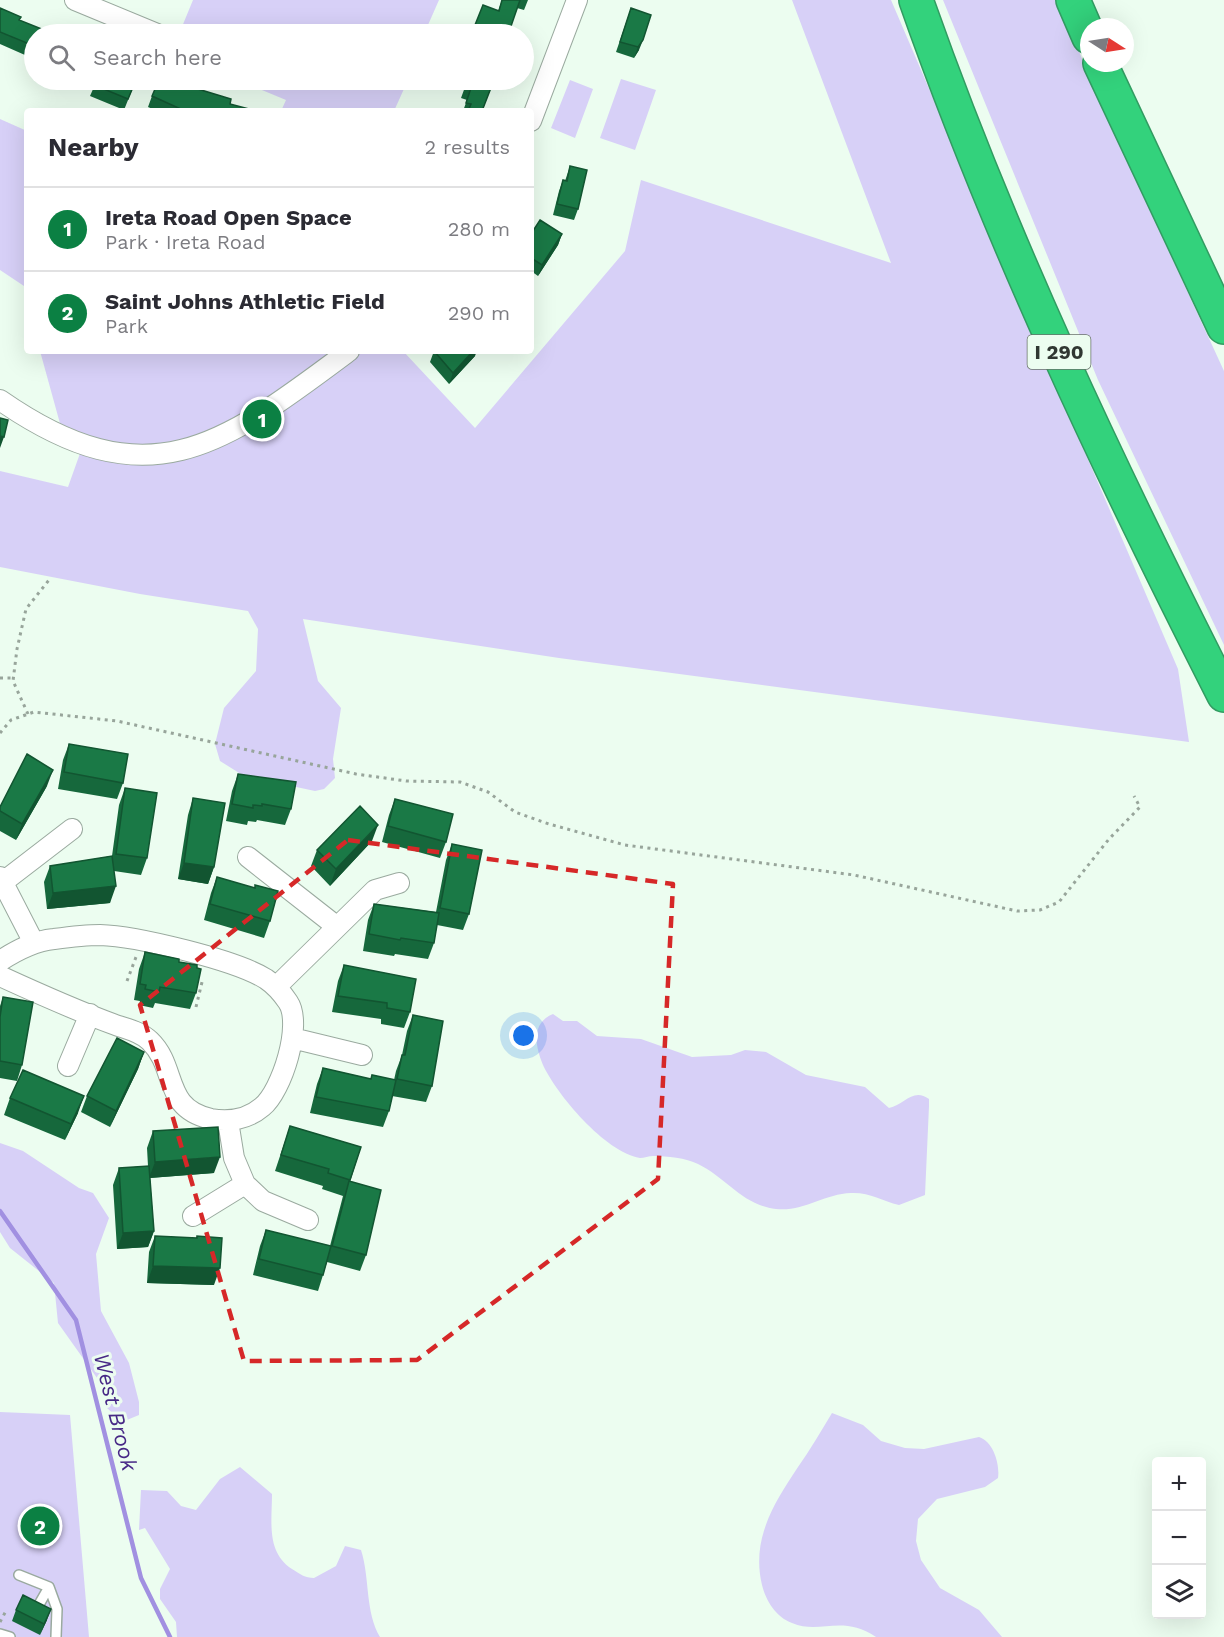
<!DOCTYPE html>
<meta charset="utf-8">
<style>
:root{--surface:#fff;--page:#f2f2f3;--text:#2b2b33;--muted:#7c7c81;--line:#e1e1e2;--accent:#0b8043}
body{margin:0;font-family:"Work Sans",sans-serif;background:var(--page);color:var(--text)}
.controls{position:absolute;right:18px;bottom:18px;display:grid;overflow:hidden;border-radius:6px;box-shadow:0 6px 24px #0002}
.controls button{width:54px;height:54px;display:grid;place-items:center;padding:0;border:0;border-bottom:2px solid var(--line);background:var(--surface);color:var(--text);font:30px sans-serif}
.compass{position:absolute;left:1080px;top:18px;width:54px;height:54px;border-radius:50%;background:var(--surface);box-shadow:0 6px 24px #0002;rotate:102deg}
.you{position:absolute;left:524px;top:1036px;width:21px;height:21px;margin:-15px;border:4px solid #fff;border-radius:50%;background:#1a73e8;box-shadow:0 0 0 9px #1a73e833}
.badge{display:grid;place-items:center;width:39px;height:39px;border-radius:50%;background:var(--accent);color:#fff;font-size:20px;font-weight:700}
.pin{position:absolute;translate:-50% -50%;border:3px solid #fff;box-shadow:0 2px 6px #0006}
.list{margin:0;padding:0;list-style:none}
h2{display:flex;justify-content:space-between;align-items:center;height:78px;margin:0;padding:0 24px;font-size:26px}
h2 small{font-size:20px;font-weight:400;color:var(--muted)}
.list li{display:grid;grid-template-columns:39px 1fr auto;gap:18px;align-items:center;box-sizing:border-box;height:84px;padding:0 24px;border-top:2px solid var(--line)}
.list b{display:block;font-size:22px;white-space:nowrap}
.list p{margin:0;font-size:20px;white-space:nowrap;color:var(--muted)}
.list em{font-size:20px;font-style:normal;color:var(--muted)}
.icon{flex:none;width:33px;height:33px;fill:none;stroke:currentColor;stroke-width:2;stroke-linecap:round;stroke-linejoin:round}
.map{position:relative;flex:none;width:1224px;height:1637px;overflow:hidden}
.search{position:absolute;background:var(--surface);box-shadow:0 6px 24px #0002;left:24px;top:24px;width:510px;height:66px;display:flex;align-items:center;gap:15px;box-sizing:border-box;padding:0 21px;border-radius:33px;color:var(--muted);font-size:22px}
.panel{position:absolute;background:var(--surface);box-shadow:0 6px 24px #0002;left:24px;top:108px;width:510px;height:246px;border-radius:6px}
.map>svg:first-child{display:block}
.green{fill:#d7d0f7}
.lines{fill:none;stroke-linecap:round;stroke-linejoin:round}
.stream{stroke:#a190e1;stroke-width:4.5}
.service-casing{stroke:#9aaa9f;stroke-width:12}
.minor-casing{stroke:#9aaa9f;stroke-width:22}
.motorway-casing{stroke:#329c62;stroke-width:36}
.path{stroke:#98a59b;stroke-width:3;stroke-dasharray:3 4.5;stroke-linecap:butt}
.service{stroke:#fff;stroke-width:9}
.minor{stroke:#fff;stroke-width:20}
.motorway{stroke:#33d27c;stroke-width:33}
.wall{fill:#16683c}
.shaded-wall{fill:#125531}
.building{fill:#1a7946;stroke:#125531;stroke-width:1.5}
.marked{fill:none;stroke:#d62828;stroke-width:4.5;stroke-dasharray:12 8;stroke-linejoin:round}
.labels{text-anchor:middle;stroke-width:6;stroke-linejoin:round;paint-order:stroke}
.shield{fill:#ecfdf0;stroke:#68726b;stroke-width:1.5}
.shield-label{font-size:20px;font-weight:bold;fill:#303732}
.water-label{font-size:22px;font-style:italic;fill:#472886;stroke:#ecfdf0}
</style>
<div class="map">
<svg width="1224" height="1637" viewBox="0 0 1224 1637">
<rect width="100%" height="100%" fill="#ecfdf0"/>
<path class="green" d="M193,0H439L424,34H179Z
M792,0H891L1178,669L1189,742L559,658L303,619L318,681L341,708L333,759L335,778L324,789L315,791L244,776L220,761L215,744L224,708L256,671L258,629L248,611L140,594L0,567V471L68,487L83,445L64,438L40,351H403L475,428L625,251L641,180L891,263Z
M943,0H1058L1094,88L1224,371V645L1098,380Z
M621,79L656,90L635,150L600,138Z
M238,80H408L394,111H281L286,100Z
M570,80L593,89L575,138L551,128Z
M0,119L27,131V298L24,286L0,270Z
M553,1014L563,1021H577L597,1036L641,1039L692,1057L731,1055L745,1050L766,1052L806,1075L865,1087L889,1108C904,1105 913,1087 929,1099V1106L925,1195L899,1205C882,1201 869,1192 851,1193C824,1194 803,1212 776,1209C742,1205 727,1178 698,1164C686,1158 667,1156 653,1156C649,1156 644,1158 640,1158C605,1152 557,1095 543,1065C535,1046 531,1023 553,1014Z
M0,1143L23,1151L79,1188L93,1193L109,1218L96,1254L101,1311L129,1363L139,1402V1415L122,1422L107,1408L102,1385L58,1323L54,1283L10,1248L0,1232Z
M0,1412L70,1415L89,1637H0Z
M832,1413L863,1425L881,1441L905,1448L924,1449L979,1437C994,1442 1000,1465 998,1478L985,1487L937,1499L918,1519L916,1541L921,1560L940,1588L979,1610L1002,1637H876C842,1614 820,1635 792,1623C776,1617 766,1601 762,1585C751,1539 774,1503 798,1467C810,1450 821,1431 832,1413Z
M240,1467L272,1494C272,1522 266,1552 292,1569C300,1574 305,1578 314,1578L336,1566L345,1546L361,1550C370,1578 365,1612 380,1637H177L176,1622L160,1599V1589L170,1569L145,1528L139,1530L141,1490L167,1491L181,1506L196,1510L220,1479Z"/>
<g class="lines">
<path class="stream" d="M0,1211L76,1320L141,1578L170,1637"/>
<g class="service-casing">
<path id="service" d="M19,1575L49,1587L57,1609L56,1637
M37,1608L49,1587
M0,1634L10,1637"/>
</g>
<g class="minor-casing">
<path id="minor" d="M75,0L157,34
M531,121L577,0
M0,400C148,503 222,446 349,351
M248,857L336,926
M0,877L34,943
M3,882L72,829
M0,961C17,950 34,941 54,939C69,937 85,935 100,935C136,936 236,960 266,979C275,985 282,993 288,1002C303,1024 282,1091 262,1107C248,1119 229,1122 211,1119C162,1108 178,1068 150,1041C140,1031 126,1029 113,1024C75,1010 37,993 0,976
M277,986L375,890L399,883
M292,1038L362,1055
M68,1066L90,1014
M245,1184L263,1201L308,1220
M193,1216L245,1184L234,1158L228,1121"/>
</g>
<g class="motorway-casing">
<path id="motorway" d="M916,0C1000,239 1109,469 1224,695
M1073,0L1089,37
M1100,63L1224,327"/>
</g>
<path class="path" d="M0,678H14
M28,714L13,681L17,649L26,609L49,580
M0,733L11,720L34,712L117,721L356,774L406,781L460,782L488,792L515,812L549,824L625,845L854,875L1017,911L1040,910L1059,902L1109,839L1140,807L1134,796
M196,978H203
M127,981L136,957
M196,1007L203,978
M0,1622L7,1609"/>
<use href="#service" class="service"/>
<use href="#minor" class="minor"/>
<use href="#motorway" class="motorway"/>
</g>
<path class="wall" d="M502,0H528L524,10L517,8L509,32L511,34H472L483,5L498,11Z
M0,8L19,21L34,34V59L0,44Z
M631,8L639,50L634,58L616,52Z
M97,80H136L124,110L90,96Z
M444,80H494L482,111H463L467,100L461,98L465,87Z
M198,89L230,104L248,111H157L148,107L152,96Z
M570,166L578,209L574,220L553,215L559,191L563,180L565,181Z
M531,234H562L558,245L538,276L531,271Z
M434,351L475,356L449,384L430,362Z
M69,744L123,783L117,799L58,789L63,760Z
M238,774L291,809L285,825L257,820L256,822L248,821L247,825L226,821L232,791Z
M47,786L16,840L0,831V807Z
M125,788L147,858L141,875L114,871L110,903L47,909L44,882L50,866L112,856L119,805Z
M193,798L214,867L208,884L178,879L188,815Z
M395,799L446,842L440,858L382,842L389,815Z
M372,841L330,886L311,866L317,850Z
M452,844L469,914L463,930L437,925L434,943L428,959L395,954L394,956L363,951L368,920L374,904L436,912L446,860Z
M217,877L270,921L264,938L204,920L211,893Z
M145,952L179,962L196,993L190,1009L155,1003L153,1008L139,1005L140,1001L134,1000L139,969Z
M344,965L410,1012L404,1028L381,1024V1019L332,1012L338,981Z
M3,997L22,1065L17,1081L0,1078V1006Z
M413,1015L432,1086L426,1102L392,1096L389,1111L383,1127L310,1113L317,1084L323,1068L371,1079L372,1075L394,1080L396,1071L402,1055L407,1031Z
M144,1052L138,1069L110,1127L81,1112L87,1096Z
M10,1098L78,1113L65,1140L4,1115Z
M290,1126L361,1147L350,1182L366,1255L360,1271L327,1262L323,1275L318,1291L253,1275L260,1246L266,1230L330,1246L343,1196L322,1189L323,1186L275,1171Z
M153,1131L214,1173L150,1178L154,1231L148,1247L117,1249L113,1185L119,1168L148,1166L147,1148Z
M155,1236L196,1238L197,1236L214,1285L147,1283L149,1252Z
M16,1610L47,1620L40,1635L12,1621Z"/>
<path class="shaded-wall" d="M643,40L639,50L634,58L638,47Z
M562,234L558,245L538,276L542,265Z
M473,351H477L475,356L449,384L453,373Z
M0,436L4,437L0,448Z
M53,770L47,786L16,840L22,824Z
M378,825L372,841L330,886L336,869Z
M184,863L214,867L208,884L178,879Z
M116,886L110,903L47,909L53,893Z
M144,1052L138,1069L110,1127L116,1111Z
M84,1096L78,1113L65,1140L71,1124Z
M220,1157L214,1173L149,1178L155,1162Z
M154,1231L148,1247L117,1249L123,1233Z
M153,1266L220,1268L214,1285L147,1283Z
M51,1609L47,1620L40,1635L44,1624Z"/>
<path class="building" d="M502,0H520L509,32L512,33L511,34H480L483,27L475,25L483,5L499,11Z
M0,8L21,17L19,20L54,34H34V46L0,32Z
M631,8L651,15L643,40L638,47L620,42Z
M97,80H136L128,99L94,85Z
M159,80H194L201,83L198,89L231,99L230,104L249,109L248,111H185L152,96Z
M468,80H494L482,111H468L471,104L466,103L471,88L466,86Z
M570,166L587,170L578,209L557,204L563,180L567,181Z
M540,220L562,234L542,265L531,258V234Z
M434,351H473L453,373Z
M0,418L8,420L4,437L0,436Z
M69,744L128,754L123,783L64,772Z
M27,754L53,770L22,824L0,811V807Z
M238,774L296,782L291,809L262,804V806L253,805V808L232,804Z
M125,788L157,793L147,858L116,854Z
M193,798L225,803L214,867L184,863Z
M395,799L453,814L446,842L388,826Z
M360,806L378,825L336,869L317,850Z
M452,844L482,850L469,914L440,908Z
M112,856L116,886L53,893L50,866Z
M217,877L255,888V885L278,891L270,921L210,904Z
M374,904L439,913L434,943L401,938L400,940L369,934Z
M145,952L179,959V962L197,965V968L201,969L196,993L160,987L159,992L145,989L146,985L140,984Z
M344,965L416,979L410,1012L387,1008V1003L338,996Z
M3,997L33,1002L22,1065L0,1061V1017Z
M413,1015L443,1021L432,1086L397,1079L402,1055H405Z
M117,1038L144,1052L116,1111L87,1096Z
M323,1068L371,1079L372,1075L396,1080L389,1111L316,1097Z
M23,1070L84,1096L71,1124L10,1098Z
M290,1126L361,1147L350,1180L328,1173L329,1169L281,1155Z
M218,1127L220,1157L155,1162L153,1131Z
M149,1166L154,1231L123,1233L119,1168Z
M349,1181L381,1190L366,1255L332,1246Z
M266,1230L331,1246L323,1275L259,1259Z
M155,1236L197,1238V1236L222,1238L220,1268L153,1266Z
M23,1595L51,1609L44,1624L16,1610Z"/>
<path class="marked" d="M348,840L673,884L658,1179L417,1360L244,1361L140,1005Z"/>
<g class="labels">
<rect class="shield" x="1027.5" y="335" width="63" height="34" rx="4.5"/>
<g class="shield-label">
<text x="1059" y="359">I 290</text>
</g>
<g class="water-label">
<text transform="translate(116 1412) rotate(76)" y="8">West Brook</text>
</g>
</g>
</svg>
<div class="controls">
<button>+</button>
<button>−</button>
<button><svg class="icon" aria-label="layers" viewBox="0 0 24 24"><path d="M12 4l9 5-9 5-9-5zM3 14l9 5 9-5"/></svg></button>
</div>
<svg class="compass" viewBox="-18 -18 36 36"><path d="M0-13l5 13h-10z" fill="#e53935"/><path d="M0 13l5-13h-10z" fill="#7c7c81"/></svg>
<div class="you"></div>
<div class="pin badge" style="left:262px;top:419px">1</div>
<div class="pin badge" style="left:40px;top:1526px">2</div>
<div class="search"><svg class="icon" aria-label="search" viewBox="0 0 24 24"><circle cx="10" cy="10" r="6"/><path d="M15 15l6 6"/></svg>Search here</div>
<section class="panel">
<h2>Nearby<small>2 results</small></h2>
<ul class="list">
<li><span class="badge">1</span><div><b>Ireta Road Open Space</b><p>Park · Ireta Road</p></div><em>280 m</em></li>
<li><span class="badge">2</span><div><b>Saint Johns Athletic Field</b><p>Park</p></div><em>290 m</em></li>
</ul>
</section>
</div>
